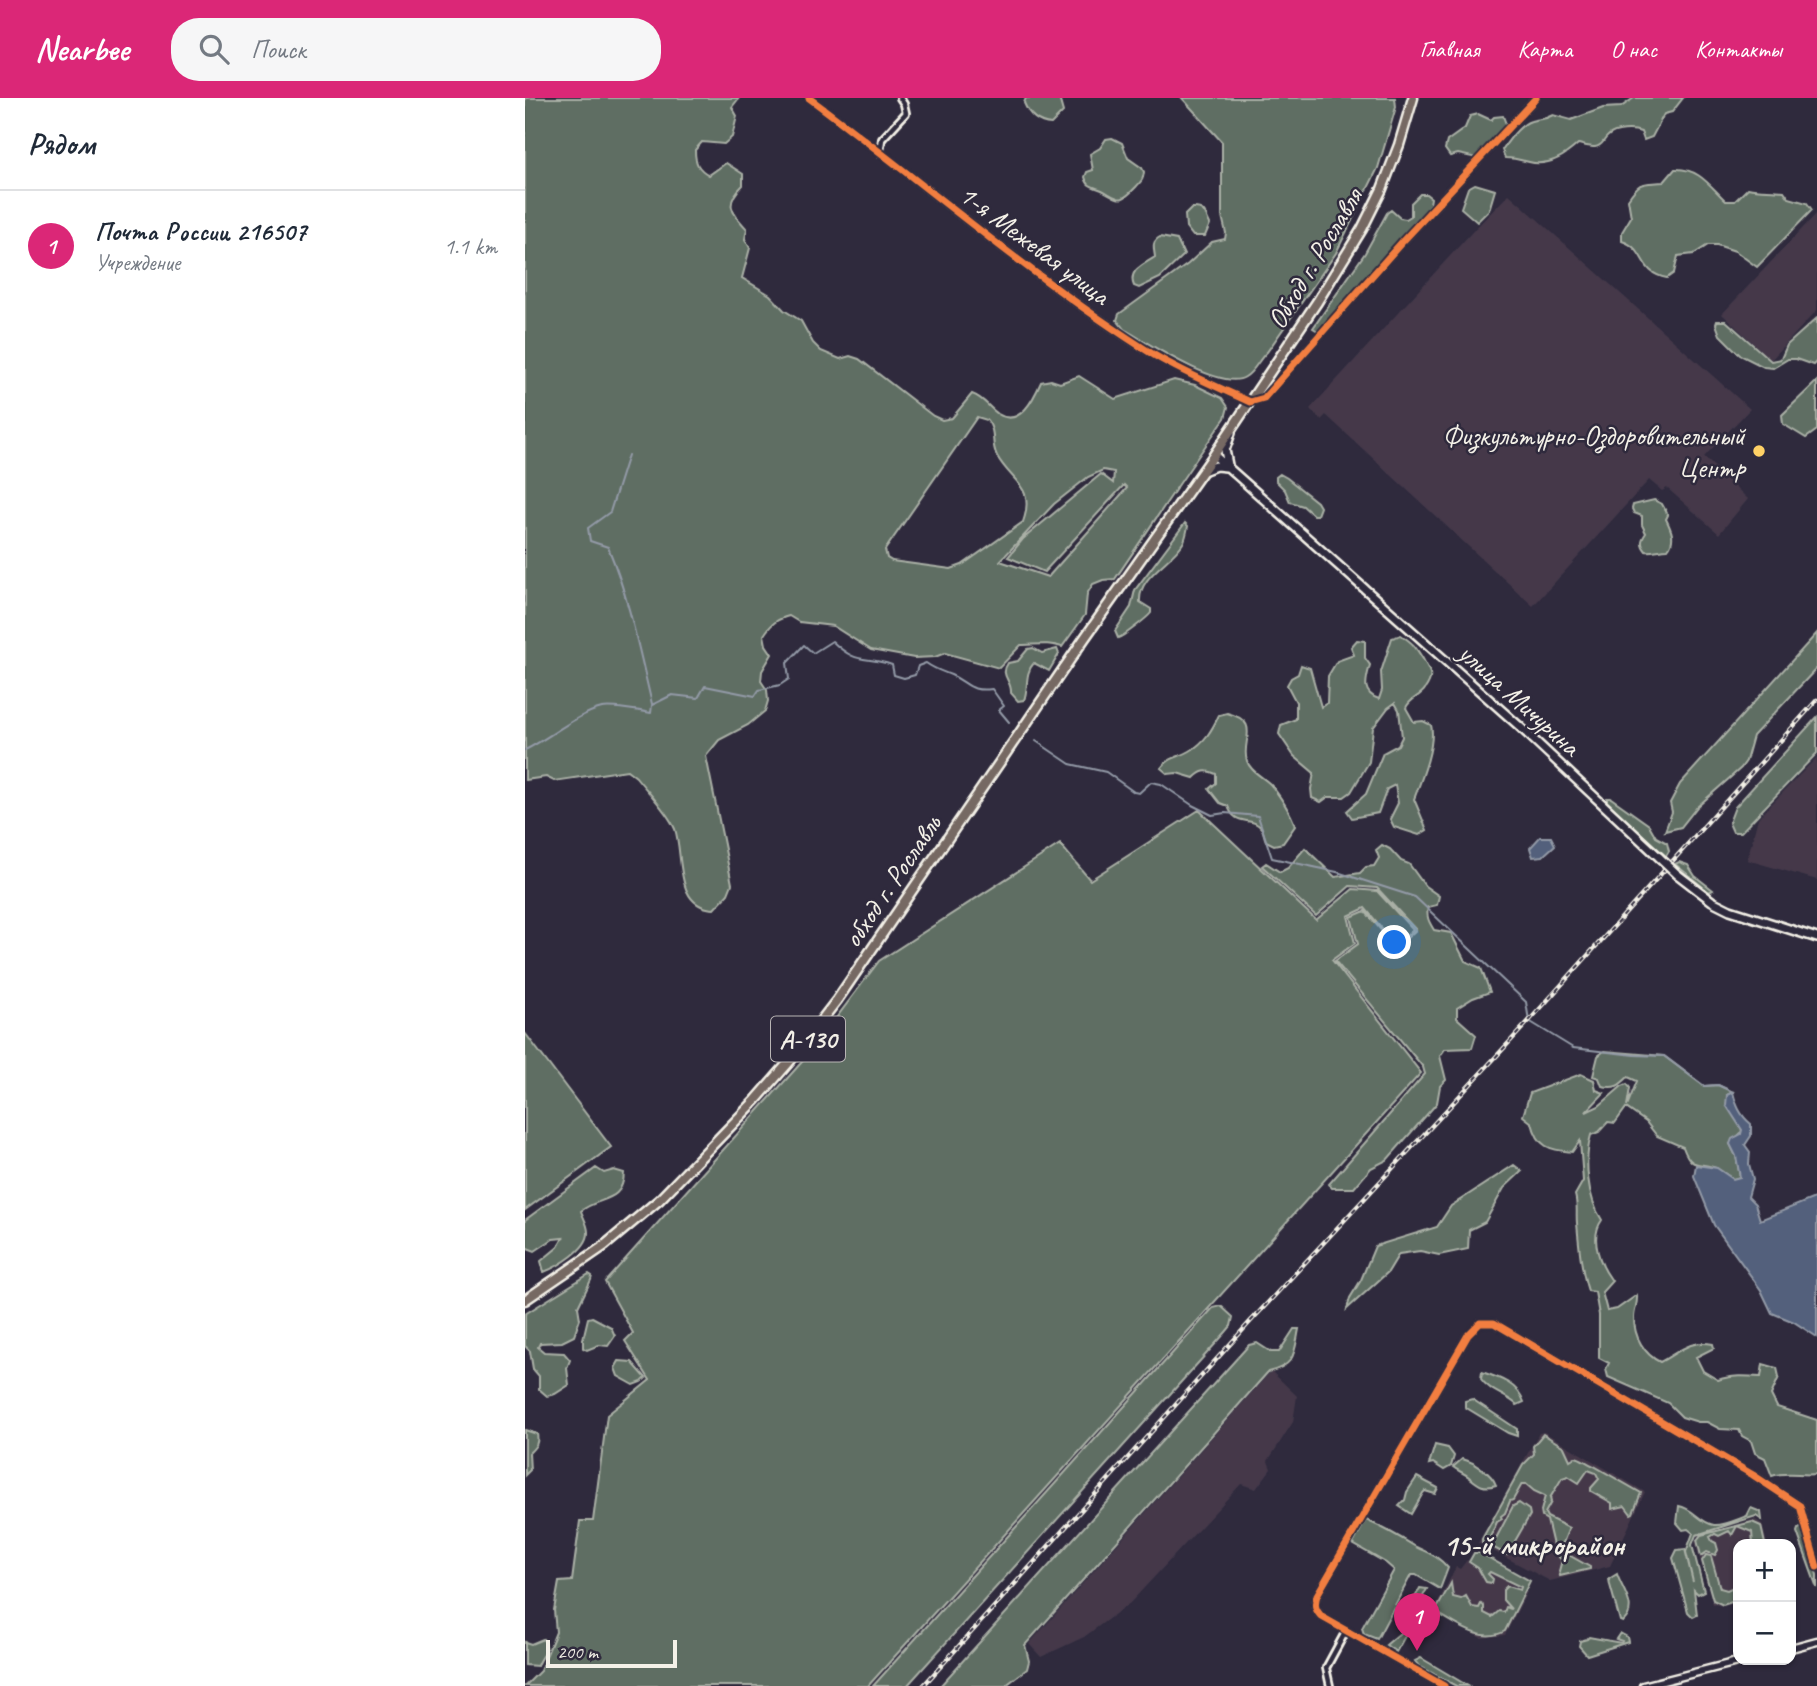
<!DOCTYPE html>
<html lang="ru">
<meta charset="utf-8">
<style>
:root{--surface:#fff;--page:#f6f6f7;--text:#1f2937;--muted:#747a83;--line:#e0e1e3;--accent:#db2777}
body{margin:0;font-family:Caveat,sans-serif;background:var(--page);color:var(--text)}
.controls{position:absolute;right:21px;bottom:21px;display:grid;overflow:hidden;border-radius:14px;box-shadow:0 2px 5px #0004}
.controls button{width:63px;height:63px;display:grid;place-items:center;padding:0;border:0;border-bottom:2px solid var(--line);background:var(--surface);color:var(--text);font:35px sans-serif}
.scale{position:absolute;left:21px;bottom:18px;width:131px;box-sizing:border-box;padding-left:7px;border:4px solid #f4f1e8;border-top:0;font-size:19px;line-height:24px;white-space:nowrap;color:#f4f1e8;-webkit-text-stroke:5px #2f2a3d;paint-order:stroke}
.you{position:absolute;left:870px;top:845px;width:24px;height:24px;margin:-18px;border:5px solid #fff;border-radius:50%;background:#1a73e8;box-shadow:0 0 0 10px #1a73e833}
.badge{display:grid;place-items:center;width:46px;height:46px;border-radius:50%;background:var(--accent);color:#fff;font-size:23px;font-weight:700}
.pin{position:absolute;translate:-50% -58px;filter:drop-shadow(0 2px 4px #0008)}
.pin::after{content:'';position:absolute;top:37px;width:24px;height:21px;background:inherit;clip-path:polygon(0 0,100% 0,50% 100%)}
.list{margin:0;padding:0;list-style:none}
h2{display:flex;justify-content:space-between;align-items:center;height:91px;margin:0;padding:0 28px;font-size:30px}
h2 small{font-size:23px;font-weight:400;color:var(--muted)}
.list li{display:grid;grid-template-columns:46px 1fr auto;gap:21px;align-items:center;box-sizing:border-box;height:112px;padding:0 28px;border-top:2px solid var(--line)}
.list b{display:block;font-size:26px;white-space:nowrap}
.list p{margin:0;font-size:23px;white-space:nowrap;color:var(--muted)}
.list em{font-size:23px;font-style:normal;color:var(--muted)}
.icon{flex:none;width:38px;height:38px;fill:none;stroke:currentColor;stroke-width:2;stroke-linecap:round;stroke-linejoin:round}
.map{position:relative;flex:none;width:1292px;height:1588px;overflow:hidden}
header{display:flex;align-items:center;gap:42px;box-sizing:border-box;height:98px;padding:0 35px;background:var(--accent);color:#fff}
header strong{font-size:33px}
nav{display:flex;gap:38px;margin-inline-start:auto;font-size:24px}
.search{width:490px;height:63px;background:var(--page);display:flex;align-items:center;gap:18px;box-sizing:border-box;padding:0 24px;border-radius:28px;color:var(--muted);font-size:26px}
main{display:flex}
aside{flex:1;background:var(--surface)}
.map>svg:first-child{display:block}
.built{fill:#44394a}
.green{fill:#5f6e64;stroke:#aab0a6;stroke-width:2;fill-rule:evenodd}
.water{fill:#52607b;stroke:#939aa7;stroke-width:2}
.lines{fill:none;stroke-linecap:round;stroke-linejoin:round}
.stream{stroke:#939aa7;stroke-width:2}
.minor-casing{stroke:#f4f1e8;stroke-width:10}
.tertiary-casing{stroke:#f4f1e8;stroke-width:11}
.secondary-casing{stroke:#f4f1e8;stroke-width:12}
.trunk-casing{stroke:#f4f1e8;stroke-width:13}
.minor{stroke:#2f2a3d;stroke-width:4.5}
.tertiary{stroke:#2f2a3d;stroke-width:6}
.secondary{stroke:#2f2a3d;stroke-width:7}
.trunk{stroke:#766964;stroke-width:8}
.rail-casing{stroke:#f4f1e8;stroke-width:4.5}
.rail{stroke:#2f2a3d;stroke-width:2;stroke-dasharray:5;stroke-linecap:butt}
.secondary-bridge-casing{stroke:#f4f1e8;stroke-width:12;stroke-linecap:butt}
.secondary-bridge{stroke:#2f2a3d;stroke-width:7}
.cycleway-casing{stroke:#2f2a3d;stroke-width:11}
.cycleway{stroke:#f27e40;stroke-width:7}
.poi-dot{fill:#ffd166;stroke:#2f2a3d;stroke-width:2.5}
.labels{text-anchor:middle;stroke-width:5;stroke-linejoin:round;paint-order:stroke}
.shield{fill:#2f2a3d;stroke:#b9b5b5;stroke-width:2}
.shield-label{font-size:26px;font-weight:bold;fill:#f4f1e8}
.street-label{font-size:28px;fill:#f4f1e8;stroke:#2f2a3d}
.poi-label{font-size:28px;fill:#f4f1e8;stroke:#2f2a3d;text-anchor:end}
.neighbourhood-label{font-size:30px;font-weight:bold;fill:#f4f1e8;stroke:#2f2a3d}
</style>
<header>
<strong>Nearbee</strong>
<div class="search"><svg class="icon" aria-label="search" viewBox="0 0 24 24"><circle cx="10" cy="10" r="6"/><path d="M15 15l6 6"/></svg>Поиск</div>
<nav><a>Главная</a><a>Карта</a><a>О нас</a><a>Контакты</a></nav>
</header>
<main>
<aside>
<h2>Рядом<small></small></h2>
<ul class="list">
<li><span class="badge">1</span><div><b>Почта России 216507</b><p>Учреждение</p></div><em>1.1 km</em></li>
</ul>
</aside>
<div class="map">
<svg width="1292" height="1588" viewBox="0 0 1292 1588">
<rect width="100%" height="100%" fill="#2f2a3d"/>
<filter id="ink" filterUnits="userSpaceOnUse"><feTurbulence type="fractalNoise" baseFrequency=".0143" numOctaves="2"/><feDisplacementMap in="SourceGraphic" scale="14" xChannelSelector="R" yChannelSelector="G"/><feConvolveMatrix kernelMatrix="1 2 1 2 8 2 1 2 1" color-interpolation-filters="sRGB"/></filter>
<g filter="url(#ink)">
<path class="built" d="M984,96L1225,311L1179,359L1223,401L1194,436L1142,390L1137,393L1124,382L1008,508L801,317L796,322L785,311L947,134Z
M1292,115V212L1246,262L1197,216Z
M1292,659V782L1222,762L1233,720Z
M746,1273L772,1298L768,1324L743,1363L746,1371L731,1391L716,1386L605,1505L559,1539L516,1559L504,1546Z
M1019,1334L1120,1394L1085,1468L1025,1483L953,1445L1014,1335Z
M1230,1421L1237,1426L1242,1446H1213V1504L1198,1508L1188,1506L1170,1444L1173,1438Z
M942,1462L1002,1494L980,1537L956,1540L907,1514L911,1509L931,1469L935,1471Z"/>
<path class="green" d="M0,0H214L207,9L212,18L207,39L199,46L177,44L170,52C170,65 173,71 184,77L201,65L218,76V87C199,106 206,113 222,131L220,141L225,150L217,180L245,197L259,212L276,223L288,245L296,253L315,261L325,258L334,261L408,318L417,322L427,320L447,296C459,300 463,309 473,316C495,330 509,300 516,284L526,282L535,285L554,278L590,301L649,282L670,287L697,300L703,309L700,320C662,373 627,427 590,481L578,482L568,486L562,496L560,517L537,549C524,544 510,547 496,547L474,570L420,555L410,559L389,560L346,552L308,528L274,524L264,518C252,521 246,526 239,537L241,547L247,556L237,573L236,583L242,592L243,603L240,613L223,627L194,642L181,658L207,786L203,796L189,811C149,809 159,758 150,731C143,714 122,693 111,679L102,672L29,683L21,679L0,682ZM452,319L462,322C472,335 465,344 472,358C486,384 511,388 498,424L437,467L426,471L367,463L362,460L360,452ZM578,372L589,374L588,385L576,376L498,441L483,459L519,474L599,387L602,390L523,479L475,463L529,406L563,379Z
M501,0H534L538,14L526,26C512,25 504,17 499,5Z
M657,0H870L871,9L853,70L811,155L742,254C734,261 729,274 720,279C697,294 621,244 599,231L592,222L594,216L663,166L687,144L700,141L701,135L697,118V44Z
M1109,0H1158L1147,14L1139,16L1127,39L1119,42L1116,34C1108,31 1090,31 1083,38C1078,42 1078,48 1070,49C1065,49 1058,47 1053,46C1039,59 1023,69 1004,64C996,62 989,60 980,60L977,52C983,43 995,26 1006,23C1016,20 1017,23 1028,17L1046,22L1078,10L1096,9Z
M953,16L966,22L969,19L978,18L981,26L952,60L933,56L925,58L920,51L922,43L940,30L945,18Z
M587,40L597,45L603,60L617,70L619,74C618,83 616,83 611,89C595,106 596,102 577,92C568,88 563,90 560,79L562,74L568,72L565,56L575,50L581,41Z
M1150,71C1174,70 1185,88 1201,103H1210L1223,90C1235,93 1246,91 1259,93L1264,100L1282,105L1287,112L1232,169L1210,153L1192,147H1183L1169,156L1153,158L1149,175L1142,180C1112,174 1123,152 1097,143V134L1106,119L1103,101C1116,82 1117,86 1139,84Z
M950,86L970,92L964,112L952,124L936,110L943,90Z
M895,96H901L906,100L904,112L893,120L793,233L788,230L840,155L862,115L866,112L875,120L881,121L886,118V105Z
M667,110C680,109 680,116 685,126L680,138H668L661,129L660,117Z
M635,139L652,142L659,157L635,180L614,190L609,188C602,172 620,166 630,159C629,150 626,144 635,139Z
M1292,220V263L1288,267L1271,261H1263L1248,270L1239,269L1215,257L1195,237L1191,226L1192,223H1201L1246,263L1256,261L1262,247Z
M1292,283V332L1281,340L1258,326L1257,317Z
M755,376L762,380L792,404L795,409L792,417H788L778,408L765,404L760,392L751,383V379Z
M1129,402L1137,406L1143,417L1141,421C1146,431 1151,441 1143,451C1136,451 1126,454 1121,453C1115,446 1116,442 1121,435L1117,427V418L1109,415L1107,411L1108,407Z
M660,425L663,428C662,433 661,440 658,445C647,464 613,478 615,504L626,511V515C622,520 598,539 593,540L590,533L606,509L610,492Z
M1292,535V570L1228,638L1221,663L1216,670L1172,709L1156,729L1140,733L1147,714L1145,705L1155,686Z
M876,537C889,546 890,548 898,561C904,573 910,577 900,591C895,599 885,600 881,610L889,624L898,623L906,627C911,646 896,683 889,701L902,732L894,737L869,729L865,721L873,705L870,687L862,691L853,715L827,720L822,713L841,696L858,655L873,647L877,639L874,612L870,605L863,610L848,630L844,664L826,694L819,699H803L796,704L787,700L786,691L789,675L769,658L754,636L756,627L771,621V604L762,587L766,580L773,576L776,567L785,570L796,609L802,605L803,578L812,563L829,557L826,549L832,542L840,543V560L845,567C841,582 836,595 854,601L857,592L856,574L867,540Z
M508,550L517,555L532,551L534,556L524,573L509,565C499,575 504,590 499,602L493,603L486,595C487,582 474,578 483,565L493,563L503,551Z
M702,615C738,624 715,644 722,663C725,673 738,679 745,686C753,695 767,716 770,728L758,745L749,747L741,743C739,739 739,735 737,731C728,717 710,730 703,708L695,705L684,691L691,685V676C681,671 676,673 669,680L652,675L643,676L636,670C644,659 655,659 665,653C680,644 687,632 694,617Z
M1292,619V655L1216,734H1208L1204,725L1210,709Z
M1086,700L1124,727L1131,739L1142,745L1144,753L1141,758L1082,705V700Z
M674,712L791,822L828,791L852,793L888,832L871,847L840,810L823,818L830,845L807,862L896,975L343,1588H0L15,1573L31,1534L29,1512L34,1484L47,1483L55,1423H68L82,1317L125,1282L100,1243L108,1235L80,1184L284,956L354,863L535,746L565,782Z
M857,747L865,751L876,763L884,766L900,788L914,798L912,807L903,809C901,819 904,824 909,832L926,835L940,863L956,870L965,894L948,900L932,910V920L951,937L947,950L920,951L915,958L921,982L915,988L912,1005L862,1062L846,1070L829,1090H807L804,1086L900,976L898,969L810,863L833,846L826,819L840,813L871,850L891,832L852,790L825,788L791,818L737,768L741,765L755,774L763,770L780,750L810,779L835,775L841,769L849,768L854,760L851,752Z
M1154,764L1163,767L1170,778L1188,792L1184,794L1150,766Z
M0,935L86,1049L0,1112Z
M1079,953L1139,958L1179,988L1193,987L1208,994L1202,997L1217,1032L1216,1035L1205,1046L1211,1058L1215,1079L1208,1081C1203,1078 1198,1074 1193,1071C1175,1062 1167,1074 1158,1049L1132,1038L1121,1024L1101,1010L1090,1025L1083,1024L1074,1034L1066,1037C1059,1062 1062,1100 1077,1122C1064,1140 1075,1167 1087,1183L1077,1194L1082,1213L1092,1211L1112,1197C1113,1205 1109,1212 1109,1220C1109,1239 1119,1256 1135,1264C1154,1254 1165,1241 1188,1246L1189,1250L1171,1259L1178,1273L1193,1282C1206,1277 1221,1278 1236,1279L1238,1266L1252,1270L1254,1279L1246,1297L1252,1309L1292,1322V1376C1276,1378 1262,1373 1247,1378L1240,1360L1230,1355L1226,1343L1217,1338L1214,1332L1195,1331L1182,1324H1173L1157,1319L1143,1305L1083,1279L1081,1271L1084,1265L1074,1260V1217L1070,1194L1063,1193C1056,1171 1054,1148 1052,1125C1051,1115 1053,1107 1050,1097L1058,1083L1055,1043L1047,1054C1024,1052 1013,1049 1007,1025L998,1018L1005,995L1056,976L1069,982L1071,992L1079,995L1061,1014L1074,1008L1097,988L1102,986L1105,990L1102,1008L1112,983L1103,979C1094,988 1090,991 1077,988L1074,980L1068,978L1073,958Z
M989,1067L997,1073L979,1090L960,1124L944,1132L943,1151L914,1157L895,1153L874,1156L863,1174L822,1211L825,1200L836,1182L850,1148L912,1129L926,1108Z
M71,1070L79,1075L89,1072L99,1075C98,1106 74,1098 56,1113C58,1119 63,1127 63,1134C64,1151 32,1169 19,1174L16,1163L33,1149L38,1140L28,1141L10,1153L0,1149V1122Z
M64,1176L67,1178L66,1182L53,1209L55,1221L49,1238L37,1244L15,1245L13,1249L19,1254L39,1255L45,1262L42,1270L44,1287L30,1296L22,1298L14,1291V1278L8,1271L5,1253L0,1248V1216Z
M696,1208L708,1219L706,1228L701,1234L382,1588H348L688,1210Z
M67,1219L86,1229L90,1238L83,1248L74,1247L62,1252L58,1250V1241L63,1220Z
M769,1231H774C769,1256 771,1267 743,1274L500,1547L504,1563L502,1571L480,1588H415L724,1247L732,1245L746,1254H754Z
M94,1263L107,1264L121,1280L117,1284L109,1287L93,1278L90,1270Z
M957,1274C975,1280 993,1286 999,1304L992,1307C981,1297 965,1294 956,1281Z
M947,1301L992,1331V1338L983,1335L940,1309V1303Z
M0,1332L12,1336C14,1346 10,1349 4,1355L5,1372L0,1377Z
M1018,1336L1039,1349L1045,1362L1050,1359C1057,1360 1061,1365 1069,1368L1116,1395L1108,1415L1106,1416L1100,1408L1087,1411V1405L1066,1393V1390L1074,1381L1071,1375L1063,1372L1054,1385L1043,1378L1037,1380L1025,1400L1026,1404L1020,1415L1022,1419L1044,1430L1035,1452L1065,1469V1471L1035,1478L1034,1473L1037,1462L1030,1456L1022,1422L1017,1419L1016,1413L1020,1398L1009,1393L1001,1386H997L988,1402L985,1403L980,1415L976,1418L977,1421L972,1424L962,1446L957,1445V1441L998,1367L1009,1356L1008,1348Z
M910,1347L923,1350L929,1358L926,1368L919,1372L908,1365L904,1366Z
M937,1361C949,1364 967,1375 971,1387C958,1391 954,1387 944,1379C939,1375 933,1373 928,1369Z
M892,1379L913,1390L910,1396L900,1393L898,1395L886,1416L874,1408L880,1402L882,1394Z
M994,1405L1004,1412L1005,1417L982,1457L969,1450L968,1446L988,1408Z
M1154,1408C1168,1410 1175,1425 1189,1427C1199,1428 1213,1421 1222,1418L1226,1410L1236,1414L1237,1422L1231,1418L1171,1437L1167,1447L1179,1493L1173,1496L1169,1492L1172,1517L1168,1519L1163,1514L1148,1460L1152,1452L1160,1451L1168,1484L1161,1454L1168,1435L1163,1431L1158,1432L1152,1425Z
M841,1422C859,1430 875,1439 891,1449C905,1456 912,1457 923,1470L915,1491L891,1477H886L852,1541L839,1536L837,1530L869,1472L861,1465L828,1446Z
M1227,1424L1236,1428L1240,1446H1228L1227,1434L1212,1428L1207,1437L1204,1433L1194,1438L1190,1436L1185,1439L1187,1443L1191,1445L1193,1452L1190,1457L1182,1454L1176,1458L1172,1442L1176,1437Z
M1278,1429L1292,1477V1490L1272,1434L1273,1431Z
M949,1455H955L1005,1483L980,1533C956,1547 931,1525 910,1514L926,1485L928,1499L936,1501L941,1498L947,1509L954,1510L956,1506L959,1508V1515L967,1519L974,1513L979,1514L981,1509L986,1511L978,1502V1492L982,1488L995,1492L996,1489L965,1474L963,1476L968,1481L967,1485L961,1484L953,1470L944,1464Z
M1181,1457L1186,1458L1195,1490L1202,1492L1213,1487V1502L1198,1507L1188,1502L1177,1463Z
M1092,1476C1097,1492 1114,1510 1098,1524L1095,1523L1085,1487L1084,1481Z
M895,1490L902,1491L892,1509L891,1519L871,1554L861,1547L875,1535V1527Z
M1095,1535L1102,1539L1103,1544L1062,1557L1054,1548L1055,1543L1062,1541L1064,1539L1096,1545L1097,1543L1091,1541Z
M18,1541C27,1551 15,1557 12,1568L0,1567V1544L6,1546Z
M896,1560L943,1588H931L894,1568L890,1563Z"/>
<path class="water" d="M1015,739H1026L1030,747L1018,758L1008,759L1005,750Z
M1208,994C1211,1007 1215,1017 1226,1026V1038L1220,1047L1225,1054L1224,1066L1228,1081L1223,1099L1230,1106L1235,1122L1292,1099V1239L1269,1224L1247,1215L1236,1192L1189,1127L1169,1078L1171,1067L1192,1070L1208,1081L1215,1079L1211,1058L1205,1046L1207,1041L1216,1036L1217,1032L1201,1007L1202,997Z"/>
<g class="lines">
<path class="stream" d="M103,357L85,414L63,430L65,443L83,449C104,500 114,552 127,606
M511,643L545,666L581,674L609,694L614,695L626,684L636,686L667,707L687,717L700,715L733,718L747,760L812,774L890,799L1001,904L1004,923L1048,950L1109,957L1139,958L1179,988L1193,987L1208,994
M0,652C24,640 52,616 77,610C86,608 116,613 126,615L127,607L147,597L173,600L180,588L230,598L234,592L255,587L264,581L262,565L279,547L288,555L307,543C333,568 338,557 367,567L369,577L379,580L390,577L393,568L401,565C409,571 416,573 426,577C444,585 444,594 467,591L479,608L474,612L484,624"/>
<g class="minor-casing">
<path id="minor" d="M284,0C399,85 508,181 629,257C659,275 693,289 725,304L739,300L877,144L1011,0
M355,55L357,41L381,15L379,6L375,0
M805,1588L801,1570L821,1533
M919,1588L797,1519C790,1512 789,1507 792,1497L943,1237L955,1225H969L1228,1377L1275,1408L1292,1469"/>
</g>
<g class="tertiary-casing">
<path id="tertiary" d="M1266,1550L1292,1543
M1118,1588L1220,1562"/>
</g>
<g class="secondary-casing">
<path id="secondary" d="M689,357L993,627L1135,760
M703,367L700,352L706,335
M678,373L691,368L701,369
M1152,776L1187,803L1205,812L1292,840"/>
</g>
<g class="trunk-casing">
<path id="trunk" d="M0,1202L79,1148L134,1102L231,1002L265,963L312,902L559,541L689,357L792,204L837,131L857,91L874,47L888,0"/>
</g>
<use href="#minor" class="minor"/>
<use href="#tertiary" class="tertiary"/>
<use href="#secondary" class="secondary"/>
<use href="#trunk" class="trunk"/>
<g class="rail-casing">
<path id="rail" d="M398,1588L725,1224L1004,923L1292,602"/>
</g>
<use href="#rail" class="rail"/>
<g class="secondary-bridge-casing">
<path id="secondary-bridge" d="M1135,760L1152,776"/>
</g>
<use href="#secondary-bridge" class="secondary-bridge"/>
<g class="cycleway-casing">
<path id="cycleway" d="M284,0C399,85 508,181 629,257C659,275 693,289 725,304L739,300L877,144L1011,0
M919,1588L797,1519C790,1512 789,1507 792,1497L943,1237L955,1225H969L1228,1377L1275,1408L1292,1469"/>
</g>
<use href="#cycleway" class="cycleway"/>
</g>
</g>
<circle class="poi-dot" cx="1234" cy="353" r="7"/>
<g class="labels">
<rect class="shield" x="246" y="918.5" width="74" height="45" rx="5"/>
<g class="shield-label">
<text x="283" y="950">А-130</text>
</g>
<g class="street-label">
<text transform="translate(510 146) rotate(37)" y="10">1-я Межевая улица</text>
<text transform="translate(789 160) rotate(-59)" y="10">Обход г. Рославля</text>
<text transform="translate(995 601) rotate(42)" y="10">улица Мичурина</text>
<text transform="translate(366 783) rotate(-56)" y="10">обход г. Рославль</text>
</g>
<g class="poi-label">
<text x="1220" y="347">Физкультурно-Оздоровительный<tspan x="1220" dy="32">Центр</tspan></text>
</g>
<g class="neighbourhood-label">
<text x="1009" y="1457">15-й микрорайон</text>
</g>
</g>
</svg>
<div class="controls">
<button>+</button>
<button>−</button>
</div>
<div class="scale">200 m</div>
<div class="you"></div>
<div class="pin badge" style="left:892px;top:1553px">1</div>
</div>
</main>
